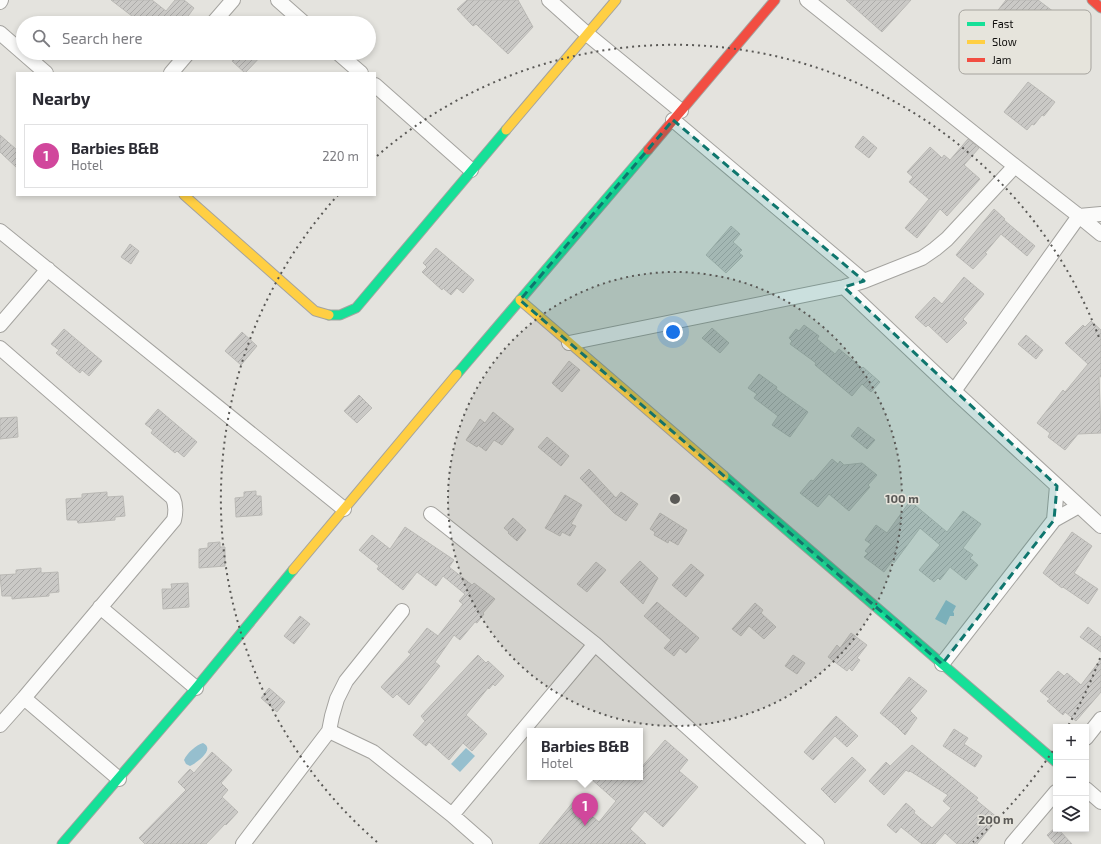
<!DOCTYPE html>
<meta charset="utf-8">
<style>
:root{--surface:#fff;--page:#f7f7f7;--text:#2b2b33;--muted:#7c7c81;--line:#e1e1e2;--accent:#5a5956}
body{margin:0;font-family:"Exo 2",sans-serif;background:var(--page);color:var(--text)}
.controls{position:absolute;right:12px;bottom:12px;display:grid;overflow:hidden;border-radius:0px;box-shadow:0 2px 6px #0003}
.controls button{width:36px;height:36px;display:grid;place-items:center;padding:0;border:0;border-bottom:1px solid var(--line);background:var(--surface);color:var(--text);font:20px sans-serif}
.you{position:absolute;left:673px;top:332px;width:14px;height:14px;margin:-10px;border:3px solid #fff;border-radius:50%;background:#1a73e8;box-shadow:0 0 0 6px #1a73e833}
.badge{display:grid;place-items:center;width:26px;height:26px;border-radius:50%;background:var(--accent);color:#fff;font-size:13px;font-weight:700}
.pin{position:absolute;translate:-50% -33px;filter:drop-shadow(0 1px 2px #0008)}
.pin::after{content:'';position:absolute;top:21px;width:14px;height:12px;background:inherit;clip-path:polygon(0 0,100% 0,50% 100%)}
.popup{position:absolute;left:527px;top:728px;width:116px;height:52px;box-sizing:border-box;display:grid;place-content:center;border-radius:0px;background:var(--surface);filter:drop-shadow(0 1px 3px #0005);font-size:13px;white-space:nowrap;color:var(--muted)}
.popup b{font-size:15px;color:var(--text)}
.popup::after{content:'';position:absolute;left:50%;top:100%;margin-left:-8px;border:8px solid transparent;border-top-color:var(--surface)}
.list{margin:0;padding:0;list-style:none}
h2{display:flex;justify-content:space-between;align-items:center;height:52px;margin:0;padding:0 16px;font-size:17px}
h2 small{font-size:13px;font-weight:400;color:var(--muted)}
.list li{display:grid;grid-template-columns:26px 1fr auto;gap:12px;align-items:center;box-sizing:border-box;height:64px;margin:0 8px 8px;padding:0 8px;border:1px solid var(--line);border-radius:0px}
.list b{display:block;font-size:15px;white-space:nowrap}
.list p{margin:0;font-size:13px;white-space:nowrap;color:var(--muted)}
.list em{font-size:13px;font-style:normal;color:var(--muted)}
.icon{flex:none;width:22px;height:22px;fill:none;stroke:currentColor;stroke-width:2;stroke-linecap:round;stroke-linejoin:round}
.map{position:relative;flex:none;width:1101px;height:844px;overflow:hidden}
.search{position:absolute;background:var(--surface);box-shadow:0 2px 6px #0003;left:16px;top:16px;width:360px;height:44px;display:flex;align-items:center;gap:10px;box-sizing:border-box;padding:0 14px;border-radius:22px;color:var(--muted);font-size:15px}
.panel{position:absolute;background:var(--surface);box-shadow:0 2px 6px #0003;left:16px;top:72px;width:360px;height:124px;border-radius:0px}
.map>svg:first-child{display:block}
.water{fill:#96bfce}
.building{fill:url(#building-hatch);stroke:#bab9b5}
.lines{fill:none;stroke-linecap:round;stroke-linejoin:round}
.street-casing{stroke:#a4a39f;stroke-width:16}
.fast-casing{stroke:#a4a39f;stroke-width:11}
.slow-casing{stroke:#a4a39f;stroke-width:11}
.jam-casing{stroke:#a4a39f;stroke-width:11}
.street{stroke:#fbfbfa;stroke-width:14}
.fast{stroke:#16e098;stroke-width:9}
.slow{stroke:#ffcf43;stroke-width:9}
.jam{stroke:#f24e42;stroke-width:9}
.marked{fill:#0f766e;fill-opacity:0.2;stroke:#0f766e;stroke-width:3;stroke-dasharray:8 5;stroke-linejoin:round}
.ring{fill:none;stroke:#5a5956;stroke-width:2;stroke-dasharray:2 4}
.key{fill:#e6e4dc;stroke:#a6a49e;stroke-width:1}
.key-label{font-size:11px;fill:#100f0d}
.centre{fill:#5a5956;stroke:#e6e4dc;stroke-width:2}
.ring-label{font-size:12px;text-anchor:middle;font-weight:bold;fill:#5a5956;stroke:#e6e4dc;stroke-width:3;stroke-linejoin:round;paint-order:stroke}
</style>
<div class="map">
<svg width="1101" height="844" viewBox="0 0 1101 844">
<defs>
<pattern id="building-hatch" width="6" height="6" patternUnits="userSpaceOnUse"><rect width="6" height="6" fill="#cac9c6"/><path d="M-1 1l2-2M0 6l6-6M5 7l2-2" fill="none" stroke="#acaba9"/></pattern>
</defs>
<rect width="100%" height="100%" fill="#e4e3de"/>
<path class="water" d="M946,600L956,606L953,612L954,613V616H950L946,625L935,619Z
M203,743C215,749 199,761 192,765L190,766L186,764L184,760C187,753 196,745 203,743Z
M466,748L475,756L460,772L451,764Z"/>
<path class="building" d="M111,0H152L166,11L175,0H184L194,8L183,23H141Z
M467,0H518L533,27L508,54L476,24L473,26L457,9Z
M846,0H911L882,32Z
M1006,0H1038L1054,12L1035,36L1033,34L1021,49L1004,36L1003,38L991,29L993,27L988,23Z
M239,53H264L245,73L232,61Z
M1028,82L1055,102L1044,116L1042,115L1034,125L1032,124L1027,130L1004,112Z
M0,135L17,150V168L0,152Z
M863,136L877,148L869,158L855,147Z
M968,139L979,148L964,165L980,179L947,216L940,209L917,238L905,228L929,199L909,182L913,177L907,172L930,147L942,158L944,155L950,160Z
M994,209L1005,219L1004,220L1035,246L1027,256L1001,234L985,253L987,254L973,269L956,255Z
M731,226L740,234L733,242L742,250L739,253L743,256L726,273L706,255Z
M130,244L139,251L131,264L121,257Z
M436,248L474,280L463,293L457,288L451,295L443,288L442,290L422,272L427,267L423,263Z
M964,277L984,294L963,319L967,323L947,343L928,325L926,327L915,317L934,297L942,304Z
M1091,321L1101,330V377L1099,376L1101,433L1078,434L1065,450L1048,437L1050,433L1037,423L1063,390L1065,392L1088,364L1065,343L1083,325L1085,327Z
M804,325L819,336L817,339L835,354L839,349L862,368L863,367L880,382L871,392L862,384L852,396L815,365L816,363L790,344L792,341L789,338L796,329L799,331Z
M712,328L729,343L720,353L702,338Z
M64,329L102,361L89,376L82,370L80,373L56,353L59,350L51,344Z
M242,332L257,346L241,365L225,351Z
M1026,335L1043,350L1036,359L1018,344Z
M569,361L580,370L562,392L552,383Z
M759,374L777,387L776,389L808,412L790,437L772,425L778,416L754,398L757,394L748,388Z
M359,395L372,408L357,423L344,411Z
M158,409L197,442L184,457L177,451L175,453L151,433L153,430L145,424Z
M493,412L514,429L502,445L494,440L486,451L478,445L477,447L466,440L480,419L485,423Z
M17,417L18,437L0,439V418Z
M858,427L875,440L867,449L851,436Z
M547,437L569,456L561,466L538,447Z
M832,459L838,464L840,461L844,465L862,463L877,475L868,485L870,487L849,511L829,494L818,507L800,493L811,480L813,481Z
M589,469L616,498L621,492L638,504L626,521L614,513L580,478Z
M256,491V496H261L262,515L236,517L235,498L244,497V492Z
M107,492V497L123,496L125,516L115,517V520L91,522L78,523L77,520H67L66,499L82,498V494Z
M565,495L582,505L571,524L576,526L570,536L562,532L560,536L545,528Z
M910,501L947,532L963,511L981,524L963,548L973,555L970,558L978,565L966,580L950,567L940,580L938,578L934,582L919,570L940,545L920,528L894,563L892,561L884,572L864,557L868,553L865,551L871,544L865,540L876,525L887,533Z
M660,513L687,530L678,545L669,540L668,543L654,535L655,532L650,529Z
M513,518L526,530L517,541L508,533L509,532L504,528Z
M405,527L454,560L449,567L472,585L474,583L495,599L483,613L484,614L477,623L475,622L460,640L454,635L435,662L440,666L409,705L397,694L393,698L381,687L411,654L408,652L427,628L438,636L463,604L459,601L465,594L443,576L436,586L417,572L403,590L377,569L379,566L359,550L372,535L390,549Z
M1072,532L1092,546L1074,573L1098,589L1088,604L1063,587L1062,588L1043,573Z
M220,542V547H225V566L199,568V549L208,548V543Z
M640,561L658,578L643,604L620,582Z
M596,562L606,570L587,592L577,584Z
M691,564L704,575L686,597L672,585Z
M41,568V573L58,572L59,592L49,593V596L22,598L12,599V596H2L0,575L16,574V570Z
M188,583L189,607L163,609L162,589H172L171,584Z
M657,602L699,638L686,653L680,648L674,656L664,648L671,640L644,616Z
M755,603L763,610L761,613L776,627L764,639L749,626L741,636L732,629Z
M300,616L310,624L294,644L284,636Z
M1088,627L1101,637V652L1080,637Z
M851,633L867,645L857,658L860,660L852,671L849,668L847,671L828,657L837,645L840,648Z
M478,655L486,663L488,661L504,676L495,686L493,684L489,689L488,688L466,715L487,734L472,751L463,743L449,760L429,742L426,746L413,735L425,721L421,716Z
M793,655L805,663L797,674L785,666Z
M1101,659V692L1076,721L1065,712L1063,715L1047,701L1050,699L1040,691L1058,671L1064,676L1067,673L1081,685Z
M909,677L927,691L910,711L917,718L905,735L897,727L880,713Z
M269,688L285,702L277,712L261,698Z
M836,716L858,736L847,747L835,736L813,760L804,752Z
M954,729L968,738L964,744L982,756L975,767L943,746Z
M665,740L688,760L679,771L698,787L663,827L645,811L630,829L646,844H539L574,801L599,822L616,801L589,777H640V769Z
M912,745L978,798L976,800L998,818L977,844H957L945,833L935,844H922L901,827L896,833L887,825L906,803L915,811L914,813L932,828L951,808L943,801L948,795L910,771L909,772L906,770L884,795L869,781L886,762L890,766Z
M212,752L232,770L221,783L228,790L222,797L238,812L226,825L225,824L206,844H145L139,838L186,790L178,782L190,769L194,773Z
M852,757L866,770L835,803L821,789Z
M1056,827V829H1058L1072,844H1055L1047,835Z"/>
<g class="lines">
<g class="street-casing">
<path id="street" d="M278,0L304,23
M549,0L587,34L681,111
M807,0L1015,166L1079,216L1101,234
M0,2L1,0
M213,23L233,0
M0,33L46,73
M338,53L361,73
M171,73L188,53
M375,85L471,170
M673,120L864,281
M1079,216L1101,214
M0,231L344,509
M844,287L954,391L1101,526
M0,325L48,269
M569,343L844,287L864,281L922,258L935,249L947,239L1015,166
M0,348L173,498C176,505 176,512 174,520L24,698L0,725
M954,391L1079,216
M431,514L595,644L817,844
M1054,520L1057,486
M100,607L196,688
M942,664L1054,520L1079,506
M24,698L119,779
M329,731L373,752L452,815L485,844
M1086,738L1101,719
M1086,789L1101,802
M452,815L595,644
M243,844L329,731L332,716L337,699L346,681L402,611
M1012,844L1056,792"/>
</g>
<g class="fast-casing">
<path id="fast" d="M329,315H340L356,308L506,130
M457,374L648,150
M724,476L1056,762
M62,844L196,688L293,570"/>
</g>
<g class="slow-casing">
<path id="slow" d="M506,130L616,0
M184,195L315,311L329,315
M520,300L724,476
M293,570L457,374"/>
</g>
<g class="jam-casing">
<path id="jam" d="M1092,0L1101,8
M648,150L775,0"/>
</g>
<use href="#street" class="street"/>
<use href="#fast" class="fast"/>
<use href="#slow" class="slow"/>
<use href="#jam" class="jam"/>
</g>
<path class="marked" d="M673,120L864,281L844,287L1057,486L1054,520L942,664L520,300Z"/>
<circle cx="675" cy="499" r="227" fill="#5a5956" fill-opacity=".12"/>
<g class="ring">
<circle cx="675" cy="499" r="227"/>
<path d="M1100 658A454 454 0 0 1 1068 726M1056 746A454 454 0 0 1 973 842M377 842A454 454 0 0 1 338 195M377 156A454 454 0 0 1 1100 340"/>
</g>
<rect x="959" y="10" width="132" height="64" rx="6" class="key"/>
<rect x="967" y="22" width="18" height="4" fill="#16e098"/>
<rect x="967" y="40" width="18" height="4" fill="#ffcf43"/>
<rect x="967" y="58" width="18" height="4" fill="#f24e42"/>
<g class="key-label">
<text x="992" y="28">Fast</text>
<text x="992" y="46">Slow</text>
<text x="992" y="64">Jam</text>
</g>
<circle cx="675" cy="499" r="6" class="centre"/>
<g class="ring-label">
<text x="902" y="503">100 m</text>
<text x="996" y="824">200 m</text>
</g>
</svg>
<div class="controls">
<button>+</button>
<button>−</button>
<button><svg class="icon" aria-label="layers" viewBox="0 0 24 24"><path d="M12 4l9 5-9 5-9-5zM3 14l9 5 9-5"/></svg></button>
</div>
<div class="you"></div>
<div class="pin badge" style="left:585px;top:826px;background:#d1479c">1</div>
<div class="popup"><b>Barbies B&amp;B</b>Hotel</div>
<div class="search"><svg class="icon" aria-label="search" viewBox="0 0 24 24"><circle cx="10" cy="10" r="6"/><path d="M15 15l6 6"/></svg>Search here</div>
<section class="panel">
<h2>Nearby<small></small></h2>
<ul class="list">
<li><span class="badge" style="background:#d1479c">1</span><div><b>Barbies B&amp;B</b><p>Hotel</p></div><em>220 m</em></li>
</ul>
</section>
</div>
